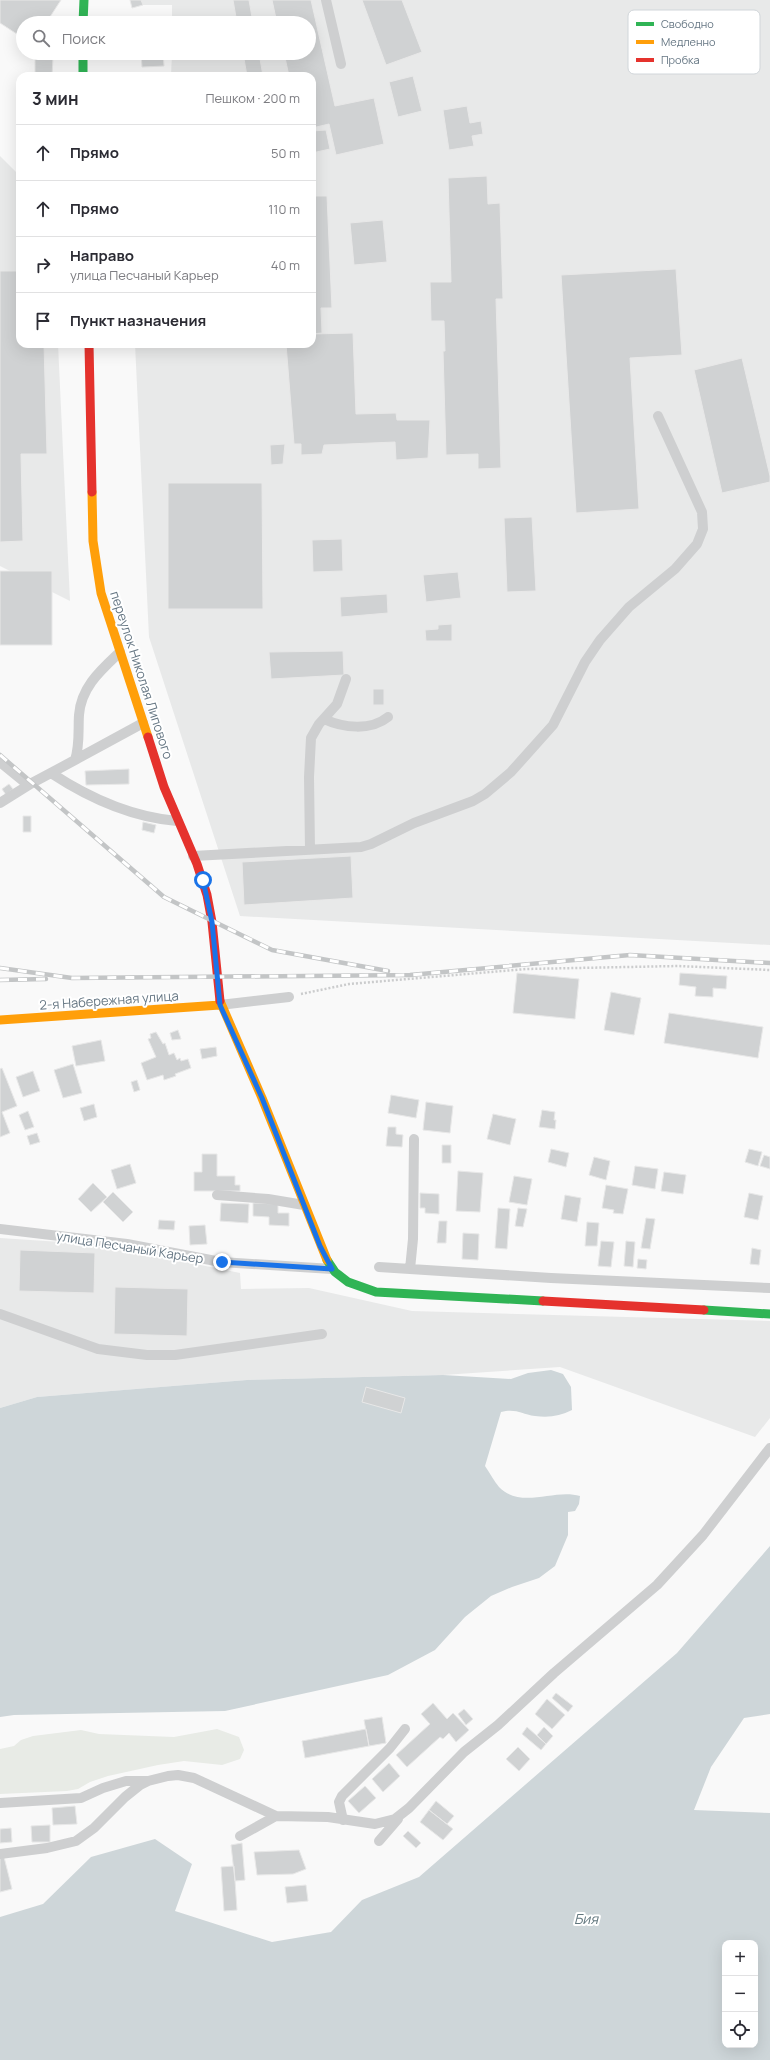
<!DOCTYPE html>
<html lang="ru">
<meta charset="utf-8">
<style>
:root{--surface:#fff;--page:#f7f7f7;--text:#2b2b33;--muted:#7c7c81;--line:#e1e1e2}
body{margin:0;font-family:Manrope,sans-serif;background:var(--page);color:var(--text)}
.controls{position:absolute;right:12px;bottom:12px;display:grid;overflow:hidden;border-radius:8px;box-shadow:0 4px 16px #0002}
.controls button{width:36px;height:36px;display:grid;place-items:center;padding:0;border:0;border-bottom:1px solid var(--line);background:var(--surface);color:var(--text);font:20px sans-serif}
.stop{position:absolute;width:12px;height:12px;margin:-9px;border:3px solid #1a73e8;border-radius:50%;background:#fff}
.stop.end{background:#1a73e8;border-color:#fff;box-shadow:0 1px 4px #0008}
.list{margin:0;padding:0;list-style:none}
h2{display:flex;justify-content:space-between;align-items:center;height:52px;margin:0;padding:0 16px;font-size:17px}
h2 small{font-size:13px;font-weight:400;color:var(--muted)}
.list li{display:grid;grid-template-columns:26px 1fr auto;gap:12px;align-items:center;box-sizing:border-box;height:56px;padding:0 16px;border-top:1px solid var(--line)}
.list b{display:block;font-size:15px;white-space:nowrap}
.list p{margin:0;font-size:13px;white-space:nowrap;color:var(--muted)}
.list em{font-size:13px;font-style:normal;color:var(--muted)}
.icon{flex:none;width:22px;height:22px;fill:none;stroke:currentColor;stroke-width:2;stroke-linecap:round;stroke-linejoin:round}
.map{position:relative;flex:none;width:770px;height:2060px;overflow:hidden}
.search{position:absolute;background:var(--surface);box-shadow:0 4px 16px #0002;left:16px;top:16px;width:300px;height:44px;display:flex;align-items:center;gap:10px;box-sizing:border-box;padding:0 14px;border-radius:22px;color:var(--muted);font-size:15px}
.panel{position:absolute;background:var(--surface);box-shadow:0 4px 16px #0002;left:16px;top:72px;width:300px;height:276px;border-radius:12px}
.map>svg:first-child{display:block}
.built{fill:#e8e9e9}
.green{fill:#e8ebe6}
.water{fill:#ced6d9;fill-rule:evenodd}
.building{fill:#d0d2d3;stroke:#e8e8e8}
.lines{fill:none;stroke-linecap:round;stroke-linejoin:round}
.path{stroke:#cbcccd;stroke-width:2.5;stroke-dasharray:2 2;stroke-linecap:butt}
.lane{stroke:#cecfd0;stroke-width:10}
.fast{stroke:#30b455;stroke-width:9}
.slow{stroke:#ff9f0a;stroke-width:9}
.jam{stroke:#e5322d;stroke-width:9}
.rail-casing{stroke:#c3c5c6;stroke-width:4.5}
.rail{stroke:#fff;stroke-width:3;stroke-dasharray:9;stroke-linecap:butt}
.route{stroke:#1a73e8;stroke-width:5}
.labels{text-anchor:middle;stroke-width:4;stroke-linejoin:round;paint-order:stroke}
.street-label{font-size:13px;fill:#657683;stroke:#fff}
.water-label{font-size:14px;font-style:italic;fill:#60757c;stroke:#fff}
.key{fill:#fff;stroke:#d1d6da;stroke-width:1}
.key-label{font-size:11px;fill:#657683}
</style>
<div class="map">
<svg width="770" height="2060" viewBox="0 0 770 2060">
<rect width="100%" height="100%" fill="#f9f9f9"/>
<path class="built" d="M132,0H770V945L240,916L149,637L135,344H312V76H171L172,53H309V23H172V5H133Z
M0,156L20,176V344H58L70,601L0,566Z
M0,1238L76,1243L166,1258L240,1273L241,1289L309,1288L412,1311L770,1321V1418L755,1437L560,1367L443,1375L247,1380L37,1397L0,1408Z"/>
<path class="green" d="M217,1729L239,1737L244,1750L240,1759L222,1765L184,1761L158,1765L108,1776L90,1782L78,1789L67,1791L0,1794V1749L14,1746L21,1740L33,1736L81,1730L99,1734L174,1737Z"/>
<path class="water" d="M551,1370L563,1374L571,1387L572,1410C560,1416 549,1418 535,1416C521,1414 516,1408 501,1412L485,1466C490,1473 494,1481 499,1487C522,1510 554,1488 580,1496L579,1504L575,1511L568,1512V1535L555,1566L539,1578L512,1587L491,1596L465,1617L435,1650L388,1675L225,1711L14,1715L0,1717V1408L37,1397L247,1380L443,1375L511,1379L528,1373Z
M770,1546V1714L744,1718L711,1767L694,1810L770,1813V2060H0V1917L43,1904L91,1857L155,1839L192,1864L175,1911L272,1942L331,1932L362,1900L419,1877L677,1653ZM725,1943H755V2045H725Z"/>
<path class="building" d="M0,0H61L46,23H23V38L0,23Z
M130,0H141L143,5L132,8Z
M233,0H249L253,23H237Z
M272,0H311L335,106L374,98L384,144L336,155L329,124L312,128V76H289L284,53H309V23H277Z
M362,0H402L422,52L386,65Z
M141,53H163L164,66L142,67Z
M243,53H259L263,76H247Z
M35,56L53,57L52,76H35Z
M413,76L422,111L398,117L389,82Z
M467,106L470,123L481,121L483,134L472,136L474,146L449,150L443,110Z
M326,130L330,149L312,153V131Z
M487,176L488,204L500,203L503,299H496L501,468L478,469V454L446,455L443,351H445L444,321H431L430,282H451L448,178Z
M312,196H327L332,308H321L322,333L312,334Z
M383,220L387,262L354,265L350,223Z
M676,269L682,355L630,358L639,509L576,513L561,275Z
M0,271H20V344H44L47,454H21L23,541L0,542Z
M353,333L356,414L396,413L397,420H430L428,458L396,460L395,442L324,445L322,454L301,455V444H294L286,344H312V334Z
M742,358L770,476V482L722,493L694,370Z
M285,444L283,464L271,465L270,445Z
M168,483H262L263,609H168Z
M532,517L536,591L507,592L504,518Z
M342,539L343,571L313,572L312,540Z
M0,571H52V645H0Z
M458,572L461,598L426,602L423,575Z
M387,594L388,613L341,617L340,597Z
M452,624V641H426L425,630L438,629V625Z
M343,651L344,675L271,679L269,652Z
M373,689H384V705H373Z
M129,769V784L86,785L85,771Z
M9,784L13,789L6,795L2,789Z
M23,816H31V832H23Z
M143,822L156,825L154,833L142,830Z
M351,856L353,898L244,905L242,862Z
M517,973L579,979L575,1019L513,1013Z
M680,973L727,976L726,989L713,988V997L695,996L696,987L679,985Z
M611,992L641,998L634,1035L604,1030Z
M669,1013L763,1027L758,1058L664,1043Z
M178,1030L181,1039L172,1040L170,1033Z
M156,1032L163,1044L165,1043L169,1055L174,1053L177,1060L180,1058L181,1061L188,1059L191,1068L175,1074L176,1076L164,1080L163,1075L147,1080L141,1063L156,1057L148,1039L151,1038L150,1034Z
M101,1040L105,1061L76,1066L72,1046Z
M216,1047L217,1056L202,1059L200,1049Z
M73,1064L82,1093L63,1098L54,1070Z
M2,1068L17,1106L2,1112L10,1133L0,1137V1069Z
M33,1071L40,1091L23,1097L16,1077Z
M137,1080L140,1090L134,1092L131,1082Z
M391,1095L419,1100L416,1118L388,1113Z
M426,1102L453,1106L450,1133L423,1130Z
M94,1104L97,1117L84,1121L80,1108Z
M542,1110L555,1112L554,1120H556L555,1129L539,1127Z
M28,1111L34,1127L25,1130L19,1115Z
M493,1114L516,1119L510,1145L487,1139Z
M388,1127H396V1134L403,1135L402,1147L386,1146Z
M37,1133L40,1142L30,1145L27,1136Z
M442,1145H451V1163H442Z
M551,1149L569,1153L566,1167L548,1162Z
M749,1149L762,1152L758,1166L745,1162Z
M202,1154H217V1176H235V1185H240V1191H194V1172H202Z
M764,1155L770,1157V1169L760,1166Z
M594,1157L610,1161L606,1180L589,1175Z
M130,1164L136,1183L117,1189L111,1170Z
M635,1166L658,1169L655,1189L632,1185Z
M458,1171L483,1173L480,1212L456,1211Z
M664,1172L686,1175L683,1194L661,1191Z
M514,1176L532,1179L527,1205L509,1202Z
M93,1183L107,1197L91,1212L78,1199Z
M606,1185L628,1189L623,1214L613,1213L614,1210L602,1208Z
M113,1192L133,1212L123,1222L103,1202Z
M420,1193L439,1194V1214L425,1213V1208H420Z
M749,1193L763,1196L758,1220L744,1217Z
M565,1195L581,1198L577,1222L561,1219Z
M221,1203L249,1204L248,1223L220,1221Z
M253,1203L278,1204V1213H289V1226L269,1225V1217L253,1216Z
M498,1208L510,1209L507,1249L495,1248Z
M518,1208L527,1209L523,1227L515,1226Z
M646,1218L655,1219L650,1249L641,1248Z
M159,1220L175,1221L174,1230L158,1229Z
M439,1221H447L446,1243H437Z
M587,1222L599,1223L597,1246H585Z
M205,1225L207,1244L190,1245L189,1226Z
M463,1233L479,1234L478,1260L462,1259Z
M601,1241L614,1242L611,1267L598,1266Z
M626,1241L635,1242L633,1267L624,1266Z
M752,1248L761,1250L759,1265L750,1264Z
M20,1250L95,1253L94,1293L19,1291Z
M638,1259L647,1260L646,1269L637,1268Z
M115,1287L188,1289L187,1336L114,1334Z
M366,1387L405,1398L401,1413L362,1402Z
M556,1693L573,1706L568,1712L552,1698Z
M547,1699L565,1715L552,1729L535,1714Z
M433,1703L447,1719L453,1713L469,1730L456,1742L449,1733L443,1739L440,1737L407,1767L396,1755L430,1724L421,1714Z
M464,1709L473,1719L466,1725L458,1714Z
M382,1717L386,1743L369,1746L364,1720Z
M527,1727L546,1744L541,1750L522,1734Z
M544,1727L553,1736L546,1744L537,1735Z
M366,1729L369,1746L305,1758L302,1741Z
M518,1747L530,1759L519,1771L506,1759Z
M389,1763L400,1776L383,1792L372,1779Z
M365,1786L376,1798L359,1813L348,1801Z
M436,1801L454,1816L447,1824L429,1810Z
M75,1806L77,1824L53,1825L52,1808Z
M429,1810L453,1829L443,1840L420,1822Z
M50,1825V1842H32L31,1826Z
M11,1828L12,1842L0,1843V1829Z
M408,1831L421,1843L416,1848L403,1836Z
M242,1843L245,1880L235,1881L231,1845Z
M299,1850L306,1869L293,1874L257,1875L254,1852Z
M4,1857L12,1889L0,1892V1858Z
M234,1866L237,1910L224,1911L221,1867Z
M306,1885L308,1901L287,1903L285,1887Z"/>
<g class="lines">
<path class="path" d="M301,994L349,984L526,969L678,966L770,970"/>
<path class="lane" d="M326,0L341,64
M324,719C343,728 371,731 388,717
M75,760L143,723
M0,762L28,785
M51,773C89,798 130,817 177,821
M0,803L32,783L75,760C80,745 78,730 79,715C81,687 101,670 120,652
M310,850L309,777L311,738L319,724L337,704L346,679
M193,856L361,847L371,844L414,823L473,801L485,794L511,772L553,725L585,662L600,640L629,607L675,569L697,544L703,529L702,512L658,416
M220,1005L289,997
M217,1195L268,1199L304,1205
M0,1229L127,1244L221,1262L332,1269
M379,1267L551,1278L770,1288
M410,1269L413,1239L414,1139
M0,1314L98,1349L147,1355H175L322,1334
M0,1803L81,1798L103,1788L126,1781H148
M343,1820L339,1802L342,1796L390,1748L405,1729
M240,1836L276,1816
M379,1841L398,1819
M0,1854L47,1848L76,1841L94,1828L125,1797L140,1785L148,1781L168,1776L178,1775L194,1778L276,1816L328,1817L375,1824L395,1819L409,1808L464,1752L498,1725L554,1673L657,1585L703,1535L770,1448"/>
<path class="fast" d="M83,23L84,0
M83,53V76
M327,1260L335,1272L348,1282L376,1292L543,1301
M704,1310L770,1314"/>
<path class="slow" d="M92,492L93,541L101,593L148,737
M220,1001L262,1098L327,1260
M0,1020L220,1005"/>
<path class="jam" d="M89,344L92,492
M148,737L164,787L197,864L207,895L212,922L220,1001
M543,1301L704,1310"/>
<g class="rail-casing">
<path id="rail" d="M0,755L164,897L272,950L388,971
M0,968L72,978L410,975L630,955L770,963
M0,980L46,979"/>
</g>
<use href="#rail" class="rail"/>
</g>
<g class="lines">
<path class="route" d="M203,880L212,922L220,1005L262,1098L320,1246L332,1269L222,1262"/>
</g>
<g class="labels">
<g class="street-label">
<text transform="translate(142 675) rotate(72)" y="5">переулок Николая Липового</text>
<text transform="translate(109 1000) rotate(-4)" y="5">2-я Набережная улица</text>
<text transform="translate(130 1247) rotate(9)" y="5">улица Песчаный Карьер</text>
</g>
<g class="water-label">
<text x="586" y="1924">Бия</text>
</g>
</g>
<rect x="628" y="10" width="132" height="64" rx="6" class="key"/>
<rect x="636" y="22" width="18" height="4" fill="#30b455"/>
<rect x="636" y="40" width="18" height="4" fill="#ff9f0a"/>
<rect x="636" y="58" width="18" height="4" fill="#e5322d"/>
<g class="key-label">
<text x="661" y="28">Свободно</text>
<text x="661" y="46">Медленно</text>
<text x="661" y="64">Пробка</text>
</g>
</svg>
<div class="controls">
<button>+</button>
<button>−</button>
<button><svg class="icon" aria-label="locate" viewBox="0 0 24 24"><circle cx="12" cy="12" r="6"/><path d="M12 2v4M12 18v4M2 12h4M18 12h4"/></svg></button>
</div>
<div class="stop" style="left:203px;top:880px"></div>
<div class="stop end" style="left:222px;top:1262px"></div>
<div class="search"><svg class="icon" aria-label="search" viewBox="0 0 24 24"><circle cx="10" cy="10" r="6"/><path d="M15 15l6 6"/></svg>Поиск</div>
<section class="panel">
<h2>3 мин<small>Пешком · 200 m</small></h2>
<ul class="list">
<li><svg class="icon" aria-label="ahead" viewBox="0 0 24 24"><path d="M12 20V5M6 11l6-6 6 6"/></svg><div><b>Прямо</b></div><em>50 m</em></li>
<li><svg class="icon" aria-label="ahead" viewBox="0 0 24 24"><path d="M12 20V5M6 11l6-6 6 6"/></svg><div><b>Прямо</b></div><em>110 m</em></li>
<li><svg class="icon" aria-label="right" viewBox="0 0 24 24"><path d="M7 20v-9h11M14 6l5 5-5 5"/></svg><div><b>Направо</b><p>улица Песчаный Карьер</p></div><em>40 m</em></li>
<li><svg class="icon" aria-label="arrive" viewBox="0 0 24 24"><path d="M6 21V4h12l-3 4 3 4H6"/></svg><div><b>Пункт назначения</b></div></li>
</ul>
</section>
</div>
